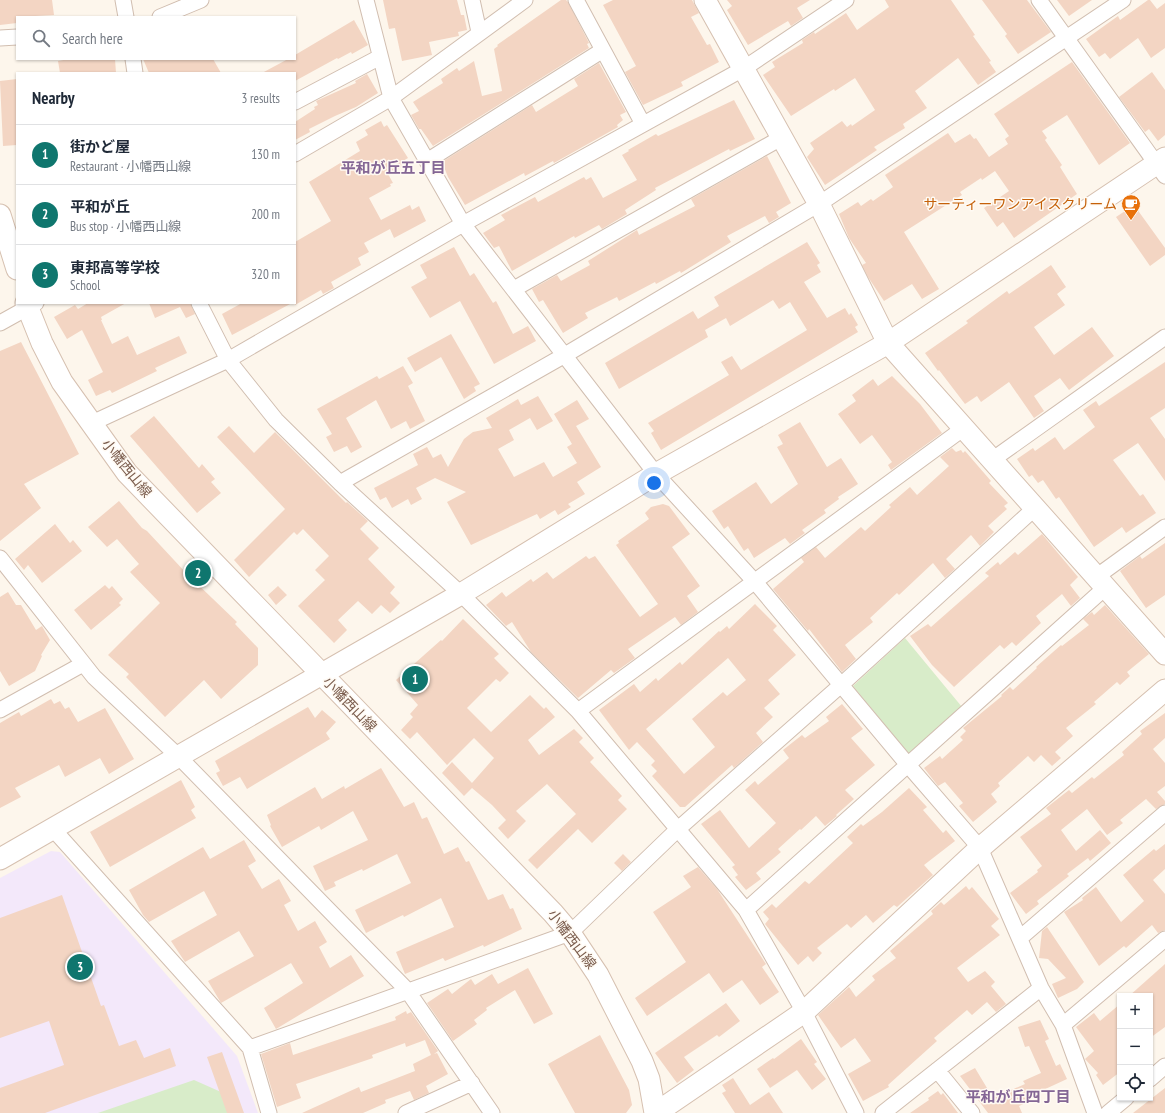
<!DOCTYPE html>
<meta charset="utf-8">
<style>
:root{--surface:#fff;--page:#f2f2f3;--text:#1f2937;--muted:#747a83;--line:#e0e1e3;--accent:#0f766e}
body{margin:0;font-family:"PT Sans Narrow","Noto Sans JP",sans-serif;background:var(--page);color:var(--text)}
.controls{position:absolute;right:12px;bottom:12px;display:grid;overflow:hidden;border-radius:0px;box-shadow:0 1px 3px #0004}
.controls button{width:36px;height:36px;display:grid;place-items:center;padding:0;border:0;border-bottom:1px solid var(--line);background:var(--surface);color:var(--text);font:20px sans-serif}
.you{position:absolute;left:654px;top:483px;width:14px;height:14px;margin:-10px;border:3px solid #fff;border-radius:50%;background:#1a73e8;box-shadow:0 0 0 6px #1a73e833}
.badge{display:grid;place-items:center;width:26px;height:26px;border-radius:50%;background:var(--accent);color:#fff;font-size:13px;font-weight:700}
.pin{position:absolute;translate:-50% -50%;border:2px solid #fff;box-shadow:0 1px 4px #0006}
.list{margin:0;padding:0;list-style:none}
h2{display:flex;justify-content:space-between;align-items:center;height:52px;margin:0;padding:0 16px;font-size:17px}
h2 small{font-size:13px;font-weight:400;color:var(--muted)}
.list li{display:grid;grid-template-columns:26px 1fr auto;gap:12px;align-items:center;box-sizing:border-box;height:60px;padding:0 16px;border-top:1px solid var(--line)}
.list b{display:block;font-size:15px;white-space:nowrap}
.list p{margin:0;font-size:13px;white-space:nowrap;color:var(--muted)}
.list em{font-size:13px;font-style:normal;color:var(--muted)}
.icon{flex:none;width:22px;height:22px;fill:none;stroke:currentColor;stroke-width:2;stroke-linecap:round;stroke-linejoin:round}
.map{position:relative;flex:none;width:1165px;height:1113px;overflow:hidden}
.search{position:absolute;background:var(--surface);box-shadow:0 1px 3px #0004;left:16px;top:16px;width:280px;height:44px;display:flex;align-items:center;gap:10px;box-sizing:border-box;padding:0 14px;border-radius:0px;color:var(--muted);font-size:15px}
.panel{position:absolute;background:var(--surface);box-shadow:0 1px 3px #0004;left:16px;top:72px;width:280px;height:232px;border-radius:0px}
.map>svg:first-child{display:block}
.education{fill:#f3e8fa}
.green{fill:#d8ecc9}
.building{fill:#f3d5c3;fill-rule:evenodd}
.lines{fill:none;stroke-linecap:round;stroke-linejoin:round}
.street-casing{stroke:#d1beb0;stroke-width:17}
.secondary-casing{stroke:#d6c0b0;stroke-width:23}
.street{stroke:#fff;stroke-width:15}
.secondary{stroke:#fff;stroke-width:21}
.labels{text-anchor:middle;stroke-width:3;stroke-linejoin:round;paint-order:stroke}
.food-label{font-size:14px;fill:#c56008;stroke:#fffaf3;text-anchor:end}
.street-label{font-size:14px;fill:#7a5c4d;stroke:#fffaf3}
.neighbourhood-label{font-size:15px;font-weight:bold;fill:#846695;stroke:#fffaf3}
</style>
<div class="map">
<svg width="1165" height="1113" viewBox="0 0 1165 1113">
<rect width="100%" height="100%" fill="#fdf6ec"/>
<path class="education" d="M51,851L60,852L237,1056L258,1113H0V878Z"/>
<path class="green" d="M905,638L962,707L910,755L853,686Z
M194,1080L221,1092L229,1113H98Z"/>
<path class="building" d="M0,0H52L54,15L17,17V23L0,25Z
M383,0H457L461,15H464L467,30L458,32L459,36L429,42L432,55L402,61L395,28L389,29Z
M561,0H566L568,2L589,43L587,44L589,48L433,146L421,129H419L411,115L419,111L413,102L443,83L441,79L457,68L459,71L474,61L482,96L502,91L494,49L498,46L497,45Z
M613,0H692L699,13L691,17L707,45L710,44L719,62L681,82L683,86L643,105L625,72L636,66L603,5Z
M727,0H810L797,8L803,18L791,26L788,21L748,45L727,10L732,6Z
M885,0H951L975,35L973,36L991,61L989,62L996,72L978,85L958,58L915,91L927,108L903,124L905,128L874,147L877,150L825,185L807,157L814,149L810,143L842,121L847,127L851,124L852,126L875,110L855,78L835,91L834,89L791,116L763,75L775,67L772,62L803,43L802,40L814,32L815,34L846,13L857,30L889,7Z
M982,0H1027L1051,32L1018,54L1005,36L1007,34Z
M1057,0H1092L1069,16Z
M1148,0H1150L1157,9L1165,3V48L1151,58L1138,38L1110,59L1105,53L1099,57L1086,39L1118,16L1120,20Z
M354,20L368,45L352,54L351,52L338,59L337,58L295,81V73H262L288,59H295V55Z
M69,59H115L116,73H60L58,61Z
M143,59H213L221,73H149Z
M1072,62L1130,143L1099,165L1067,115L1042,131L1047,138L1045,140L1062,165L1060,167L1077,194L1014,238L1003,222L997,227L984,208L1009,191L995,171L982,180L981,178L960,192L962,195L904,232L939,289L922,299L912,284L884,301L868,277L862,265L866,263L849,238L839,214L858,202L861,206L871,199L873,201L893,187L885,175L948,133L955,143L970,134L974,139L976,138L989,157L1008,144L1005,139L1009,136L994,114Z
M599,63L626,112L620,115L623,120L617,125L618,127L554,163L553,161L525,176L524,173L465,205L448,177L442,162L532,105L536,112L578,86L574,79Z
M1152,72L1165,90V135L1158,141L1149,129L1145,132L1119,97Z
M367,74L378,93L356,107L335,116L309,129L310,132L295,140V122L315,109L314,107L318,105L316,101L356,83L355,81Z
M17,79V145L3,146L0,81Z
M734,100L755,139L730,151L729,149L655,188L656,190L625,210L627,214L602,229L599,225L575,238L574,236L512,271L499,246L494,248L483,233L505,220L501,215L535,197L538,202L584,177L586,180L591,177L603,198L637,180L622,155L629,151L628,150L656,134L658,136Z
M381,121L384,127L387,125L408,158L403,161L405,165L388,174L393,183L390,184L391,186L369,198L381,220L410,205L412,210L419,206L426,221L394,238L390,229L364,243L369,252L358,258L361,265L331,282L334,288L323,294L321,290L295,305V242L331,221L309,182L360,151L356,142L368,135L365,130Z
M767,156L791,203L776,212L779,217L769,223L765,216L727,236L731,242L681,273L680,271L656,284L655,282L619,301L617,297L585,313L588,318L563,333L543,300L539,302L532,289L557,275L561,281L590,265L588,261L637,230L639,235L695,206L691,199Z
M1134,205L1165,248V255L1150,266L1116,217Z
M807,242L820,263L817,265L821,272L804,282L827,318L845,308L849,315L851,313L858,325L855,327L858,332L661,450L651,433L654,431L648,423L729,375L721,362L732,356L741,370L807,330L790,302L779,309L773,300L730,326L726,318L705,330L708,337L619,389L605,363L693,311L698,319L719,306L714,297Z
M454,247L470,276L474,273L493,303L496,301L513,334L528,326L536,341L494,364L460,301L430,318L411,287L427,278L420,265Z
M1051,265L1066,287L1057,294L1065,305L1034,327L1054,355L1092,327L1114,356L1069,390L1060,378L1034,396L1044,411L1034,418L1009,382L981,402L977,396L965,404L939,370L938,371L925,353L968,323L966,321L1007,291L1009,294Z
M88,303H126L101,317L102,320H101L112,344L128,336L137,355L179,336L187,353L155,368L157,371L112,393L110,390L96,396L88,380L103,372L82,330L67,339L54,317L75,305L78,309Z
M149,303H190L195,314L186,318L180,307L155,318Z
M242,303H292L232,335L222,314Z
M451,334L480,384L474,387L476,391L464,399L441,357L415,372L407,358Z
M21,342L79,454L24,484L41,508L0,541V351Z
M1165,362V408L1150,418L1165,439V481L1138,443L1113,460L1140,496L1143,494L1156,513L1126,533L1122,527L1094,547L1059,497L1056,499L1043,480L1038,483L1032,475L1029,477L1017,459L1033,448L1035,451L1055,437L1064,450L1095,427L1083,410L1096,401L1099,406Z
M403,366L413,383L408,386L425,421L410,429L406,421L391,429L376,400L346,418L362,447L351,453L347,446L334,452L326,437L332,434L317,409L377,376L379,379Z
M892,376L920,404L942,433L891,470L888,465L892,462L872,435L860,444L838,414L856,401L852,395L873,379L878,386Z
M538,396L553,421L537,430L530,418L509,430L514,440L498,449L514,477L544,462L553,477L577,463L567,447L572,444L554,414L577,400L589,419L576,426L601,467L577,482L585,494L568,504L571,507L558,515L555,510L540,519L537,514L471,545L447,502L466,492L435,478L416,488L422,499L411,505L408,499L392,508L386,497L380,500L374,488L418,465L413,454L427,447L433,458L441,454L448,467L464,439L469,435L473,432L492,428L486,418L518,399L521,405Z
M154,416L199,468L202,464L215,479L211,482L221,493L197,513L130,436Z
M800,422L827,467L841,458L858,484L838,497L839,499L824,510L826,513L802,530L805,533L790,544L785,538L754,558L748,548L744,551L728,526L724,529L712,511L756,482L771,504L798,484L777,447L783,444L778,435Z
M229,426L254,453L275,432L346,503L347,502L368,521L360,529L379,548L368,559L395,587L390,593L400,603L390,613L381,605L372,614L358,601L338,620L347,630L334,643L298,606L325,580L315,570L329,556L303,529L297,535L294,532L249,577L234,560L285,509L217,437Z
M952,448L956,452L961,450L963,453L965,451L991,481L989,483L1008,503L1004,506L1007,509L988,526L994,532L980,546L971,535L946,559L955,569L945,578L933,563L899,595L897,593L870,618L873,622L845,645L856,659L842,672L809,629L808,631L773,589L804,562L801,558L816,547L825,558L861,527L865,531L891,507L889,505L910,487L917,495L949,466L940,457Z
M119,501L142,528L147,531L187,574L237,622L235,624L258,648V665L221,699L204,680L165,717L126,677L129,674L108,655L160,603L130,572L139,564L117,539L107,547L88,527Z
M663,504L669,506L690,534L672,547L700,586L687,596L698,612L681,625L675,617L628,649L635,658L614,673L611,670L578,698L531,652L512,622L506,626L486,605L502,592L506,597L531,579L533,582L547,572L553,579L586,556L589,559L595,556L640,617L658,604L616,545L619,543L618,541L649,519L645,513L651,507Z
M55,524L70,543L73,540L82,551L42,583L28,565L24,570L15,559Z
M1042,534L1078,577L1070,585L1080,598L1071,606L1062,594L1036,616L1041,623L1016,646L1012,642L1004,649L1000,645L954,687L932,665L910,636L928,624L931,627L989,576L985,573L998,562L1000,565L1015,552L1018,555Z
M1165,543V595L1146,608L1120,571L1140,556L1142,559Z
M105,585L109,589L112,586L123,599L119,603L121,605L91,630L74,610Z
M278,586L287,595L276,605L268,595Z
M8,592L16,605H21L36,630L42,626L50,640L41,655L42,656L35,671L9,686L0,671V597Z
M755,604L777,626L773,630L796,655L768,680L780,694L764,708L773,717L756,733L763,742L734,768L732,765L685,807H680L652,776L657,771L651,765L655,761L637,742L629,750L599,710L634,684L640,692L656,678L658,681L680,662L682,665L719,631L720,632L727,626L729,629ZM728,658L746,680L727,696L723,692L692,719L715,747L684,774L646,729Z
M1105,605L1149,654L1127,672L1130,676L1120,685L1117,682L1094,702L1096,704L1066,728L1073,736L1055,752L1061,758L1052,766L1041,755L1034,762L1028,756L998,783L1000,786L991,794L997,802L973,822L959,806L963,803L945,782L938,786L924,768L940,756L942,759L963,740L960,737L966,731L963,728L1002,696L1001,695L1010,687L1013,690L1037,668L1036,667L1061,645L1062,646L1089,625L1083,619L1092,612L1094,615Z
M463,619L499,654L494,658L509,673L500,682L496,679L467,708L491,732L530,695L544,709L546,707L555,717L528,740L539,755L574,729L583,738L579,742L594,758L590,762L622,796L618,800L627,809L592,843L578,829L537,869L528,860L576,814L547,784L516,811L526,821L508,839L498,828L506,820L492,805L472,788L464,796L442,773L452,762L472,783L494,758L474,738L447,765L417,732L410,739L401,730L413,717L410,714L418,705L396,680L441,640L442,641Z
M51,699L54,704L60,701L65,709L69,707L78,722L105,708L134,759L109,774L100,758L65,777L59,765L15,788L21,797L0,808V723L19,712L21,716Z
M842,704L863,729L851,738L875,765L845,790L854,799L836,815L837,816L825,826L816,816L801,830L800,829L778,849L781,852L756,873L761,879L746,890L735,877L738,875L732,867L735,865L701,824L720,810L749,848L776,823L745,790L755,781L758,785L789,758L783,750L802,735L805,738L829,721L826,717Z
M308,707L315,718L322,710L336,722L326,733L330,739L247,789L240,777L223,786L216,773L220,771L215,761Z
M1165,713V738L1153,749L1165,763V786L1157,792L1165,801V804L1156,809L1146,799L1120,820L1123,823L1107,835L1087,809L1061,830L1076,851L1100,830L1111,843L1090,861L1088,858L1067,874L1069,876L1037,901L1039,904L1026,914L1010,893L1038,872L1037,870L1042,866L1020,837L1051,814L1046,808L1069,790L1072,793L1092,777L1094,779L1124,755L1122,752L1142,734L1140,731Z
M381,768L404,807L414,802L422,819L427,817L444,854L458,847L466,862L469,861L488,900L503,894L510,909L513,908L522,929L484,947L483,945L445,961L443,958L405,974L396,952L454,927L441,898L404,917L403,915L366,933L355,910L411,883L397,854L363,871L362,869L334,882L336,886L325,891L313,866L368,840L353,811L321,830L319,826L282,847L270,826L271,825L267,815L315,787L322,799L344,786L345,789Z
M181,780L195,807L191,810L196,818L110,867L90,832Z
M909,788L927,807L923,810L943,833L946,830L955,841L924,865L933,875L897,907L894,905L873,923L866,915L851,928L847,924L817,948L822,953L813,962L808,956L798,965L765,924L769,919L763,912L772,904L776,908L805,881L809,884L853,843L847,837L861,824L863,826L882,812Z
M244,840L256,861L248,866L262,889L279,879L291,901L284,905L298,931L315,921L327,942L319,947L330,968L351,955L364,976L276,1029L264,1008L303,983L291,963L221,1003L208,981L254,956L239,931L185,962L171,941L217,915L204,891L149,922L143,915L129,890L203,847L210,859Z
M1165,844V869L1153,880L1165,894V930L1158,933L1152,925L1126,948L1124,946L1099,966L1064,912L1083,900L1082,898L1096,887L1121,922L1144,901L1123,875L1154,849L1156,851Z
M623,854L631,862L622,871L614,863Z
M698,867L717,889L766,964L762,967L779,992L760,1005L742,980L723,993L709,973L647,1016L635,998L686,962L653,912L691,887L683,876Z
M966,886L969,890L972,887L999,919L991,926L1000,935L957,968L968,982L985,971L995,982L991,986L1006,1004L996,1012L987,1002L972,1015L967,1010L934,1038L937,1041L888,1085L889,1087L863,1101L848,1074L871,1061L855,1038L841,1048L818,1015L849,987L856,997L875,980L872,976L896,958L890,951L933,914L931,911L941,902L944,905Z
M62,895L101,1006L104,1005L119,1046L136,1040L144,1058L170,1048L176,1066L45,1113H0V1088L64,1065L49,1021L0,1038V918Z
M1047,927L1084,982L1077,989L1058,998L1052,984L1066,978L1048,959L1039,958L1042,931Z
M1165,964V1027L1150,1038V996H1129Z
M528,968L553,1014L534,1024L515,990L486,1008L487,1010L474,1020L477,1024L453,1041L427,1003L448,989L452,994L471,979L475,985L492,974L498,984Z
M726,1003L740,1021L719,1037L717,1035L684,1057L694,1070L677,1083L655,1053Z
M1120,1004V1072L1103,1085L1096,1075L1098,1073L1085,1059L1094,1051L1076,1027L1094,1013L1100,1021Z
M406,1011L407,1014L411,1012L438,1051L434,1054L437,1053L448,1074L426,1086L429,1093L414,1100L410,1091L385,1100L386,1103L363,1113H302L359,1087L361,1092L415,1071L413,1064L431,1055L425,1040L406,1047L405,1043L372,1055L373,1058L296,1084L301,1098L277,1107L261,1054L290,1043L293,1055L396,1020L395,1017Z
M1040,1020L1049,1039L1045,1041L1056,1066L1060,1064L1067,1079L1028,1097L1030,1101L1019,1106L1022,1113H988L960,1076L975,1068L993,1098L1025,1084L1023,1081L1041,1073L1029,1046L1025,1047L1018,1027Z
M600,1035L629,1090L632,1105L626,1113H575L548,1064Z
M801,1039L817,1062L814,1064L826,1079L812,1090L797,1070L770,1088L757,1069L773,1058L774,1059Z
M222,1052L244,1113H227L207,1057Z
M733,1078L750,1105L769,1092L783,1113H735L722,1093L726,1091L722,1085Z
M1165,1088V1113H1133Z
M938,1091L941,1095L943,1093L958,1113H910L929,1100L928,1098Z"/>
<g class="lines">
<g class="street-casing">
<path id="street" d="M123,0L126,17
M366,0L391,98L463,224L656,474L756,583L908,765L980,848L1041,988L1063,1025L1095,1113
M472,0L479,32
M576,0L643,124
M1039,0L1165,176
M160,17L201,0
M0,38L17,37
M133,59L135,73
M295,102L380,57
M295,154L391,98L525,0
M427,161L603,50
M514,289L781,138
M199,303L228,360L276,420L340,483L461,594L578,711L746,910L804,1012L856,1113
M0,323L36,303
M92,423L228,360L463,224L743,69L846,0
M992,460L1165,337
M340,483L565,355L819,204L1123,0
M0,558L94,677L179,757L407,990L492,1113
M1096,577L1165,527
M0,710L83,664
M578,711L964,428
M53,829L250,1048L269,1113
M746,910L1106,587
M1020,938L1165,813
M1063,1025L1165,939
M250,1048L570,933L678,829L841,685L1035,508
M937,1070L972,1113
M1150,1079L1165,1066
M406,1113L472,1083
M883,1113L1041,988
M1108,1113L1126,1098"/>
</g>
<g class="secondary-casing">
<path id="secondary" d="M705,0L819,204L888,343L1165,654
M0,215L17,269
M26,303L42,343L62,382L127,473L553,913L570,933L598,975L642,1061L649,1079L655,1113
M0,859L461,594L656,474L888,343L1165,158
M656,1113L804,1012L980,848L1165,690"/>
</g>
<use href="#street" class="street"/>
<use href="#secondary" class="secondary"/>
</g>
<defs>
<g id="cafe-pin" transform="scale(1)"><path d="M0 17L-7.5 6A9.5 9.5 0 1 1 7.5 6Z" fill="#e8710a" stroke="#fffaf3"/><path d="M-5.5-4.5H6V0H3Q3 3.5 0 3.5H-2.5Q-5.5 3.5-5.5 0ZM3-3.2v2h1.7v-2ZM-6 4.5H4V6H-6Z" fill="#fff"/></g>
</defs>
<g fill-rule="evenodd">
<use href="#cafe-pin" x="1131" y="204"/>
</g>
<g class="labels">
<g class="food-label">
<text x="1117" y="209">サーティーワンアイスクリーム</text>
</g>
<g class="street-label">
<text transform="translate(127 468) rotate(51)" y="5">小幡西山線</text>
<text transform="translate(350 704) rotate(46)" y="5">小幡西山線</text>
<text transform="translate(572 939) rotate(53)" y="5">小幡西山線</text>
</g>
<g class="neighbourhood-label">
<text x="393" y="173">平和が丘五丁目</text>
<text x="1018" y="1102">平和が丘四丁目</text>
</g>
</g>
</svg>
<div class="controls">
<button>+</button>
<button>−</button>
<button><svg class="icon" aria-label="locate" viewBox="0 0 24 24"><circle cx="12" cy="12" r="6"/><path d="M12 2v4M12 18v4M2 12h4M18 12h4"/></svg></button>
</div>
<div class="you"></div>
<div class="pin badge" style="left:415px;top:679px">1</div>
<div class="pin badge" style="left:198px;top:573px">2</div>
<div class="pin badge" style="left:80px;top:967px">3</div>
<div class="search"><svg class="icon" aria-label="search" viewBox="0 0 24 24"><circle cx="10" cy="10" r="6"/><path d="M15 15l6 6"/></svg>Search here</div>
<section class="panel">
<h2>Nearby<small>3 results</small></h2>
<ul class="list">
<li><span class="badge">1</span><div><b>街かど屋</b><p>Restaurant · 小幡西山線</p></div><em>130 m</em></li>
<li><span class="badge">2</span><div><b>平和が丘</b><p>Bus stop · 小幡西山線</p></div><em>200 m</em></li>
<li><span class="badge">3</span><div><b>東邦高等学校</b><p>School</p></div><em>320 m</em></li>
</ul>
</section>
</div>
